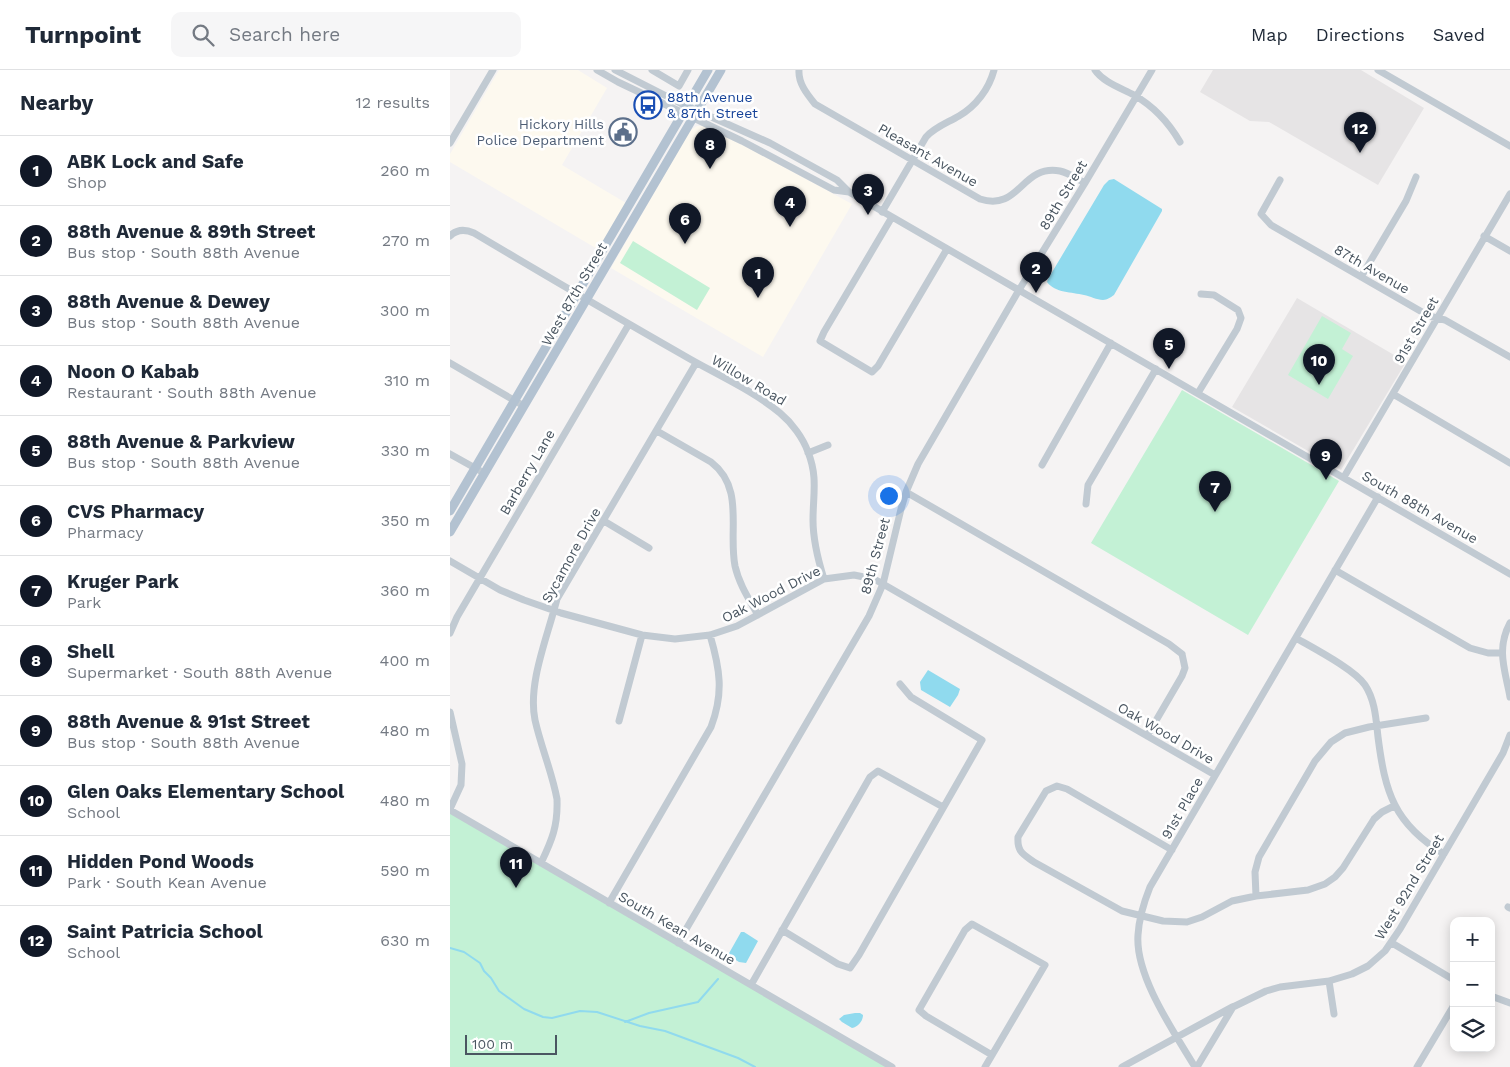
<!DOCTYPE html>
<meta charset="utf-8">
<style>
:root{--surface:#fff;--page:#f6f6f7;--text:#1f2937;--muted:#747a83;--line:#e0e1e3;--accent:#111827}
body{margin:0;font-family:"Work Sans",sans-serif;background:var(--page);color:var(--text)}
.controls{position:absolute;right:15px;bottom:15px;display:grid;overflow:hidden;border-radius:10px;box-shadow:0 2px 12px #0003}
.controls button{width:45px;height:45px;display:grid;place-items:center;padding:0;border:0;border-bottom:1px solid var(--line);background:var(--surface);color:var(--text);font:25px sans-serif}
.scale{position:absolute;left:15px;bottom:12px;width:92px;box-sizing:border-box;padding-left:5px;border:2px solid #4a5661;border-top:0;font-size:14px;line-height:18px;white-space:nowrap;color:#4a5661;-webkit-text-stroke:4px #fff;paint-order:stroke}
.you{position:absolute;left:438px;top:425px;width:18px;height:18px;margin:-12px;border:4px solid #fff;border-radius:50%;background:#1a73e8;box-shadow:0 0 0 8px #1a73e833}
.badge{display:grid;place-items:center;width:32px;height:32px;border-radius:50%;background:var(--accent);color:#fff;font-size:16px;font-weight:700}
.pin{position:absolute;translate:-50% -41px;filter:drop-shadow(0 1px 2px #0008)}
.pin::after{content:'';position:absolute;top:26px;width:18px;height:15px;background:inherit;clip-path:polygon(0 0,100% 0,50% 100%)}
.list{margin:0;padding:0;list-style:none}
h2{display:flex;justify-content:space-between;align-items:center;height:65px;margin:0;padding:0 20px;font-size:21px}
h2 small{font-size:16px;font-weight:400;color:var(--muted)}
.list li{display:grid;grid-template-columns:32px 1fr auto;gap:15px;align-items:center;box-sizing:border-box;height:70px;padding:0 20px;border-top:1px solid var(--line)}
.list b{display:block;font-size:19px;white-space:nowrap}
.list p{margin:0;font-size:16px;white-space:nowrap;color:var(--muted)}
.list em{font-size:16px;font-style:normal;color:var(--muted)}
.icon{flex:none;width:28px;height:28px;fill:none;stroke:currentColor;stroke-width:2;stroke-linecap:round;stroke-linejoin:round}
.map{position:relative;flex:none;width:1060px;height:997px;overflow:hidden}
header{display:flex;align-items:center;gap:30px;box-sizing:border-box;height:70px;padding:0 25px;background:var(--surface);border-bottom:1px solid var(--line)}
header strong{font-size:24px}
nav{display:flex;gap:28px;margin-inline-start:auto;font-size:18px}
.search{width:350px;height:45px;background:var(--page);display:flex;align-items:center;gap:12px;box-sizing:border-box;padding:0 18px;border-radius:10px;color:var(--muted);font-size:19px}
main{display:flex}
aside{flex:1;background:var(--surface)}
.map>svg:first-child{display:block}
.commercial{fill:#fdf9ef}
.education{fill:#e6e4e5}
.green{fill:#c3f1d5}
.water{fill:#90daee}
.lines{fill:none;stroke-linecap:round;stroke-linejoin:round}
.stream{stroke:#90daee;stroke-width:2}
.minor{stroke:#c1cad2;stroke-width:7}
.major{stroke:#b3c2d1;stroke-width:9}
.labels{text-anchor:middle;stroke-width:5;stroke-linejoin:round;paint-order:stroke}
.transit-label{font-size:14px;fill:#164399;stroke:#fff;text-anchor:start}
.service-label{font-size:14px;fill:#4e5e75;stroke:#fff;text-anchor:end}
.street-label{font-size:14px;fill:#4a5661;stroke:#fff}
</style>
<header>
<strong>Turnpoint</strong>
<div class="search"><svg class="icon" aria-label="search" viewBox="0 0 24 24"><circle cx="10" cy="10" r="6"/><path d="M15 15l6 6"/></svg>Search here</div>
<nav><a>Map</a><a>Directions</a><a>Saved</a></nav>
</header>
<main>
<aside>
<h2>Nearby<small>12 results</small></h2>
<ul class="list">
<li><span class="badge">1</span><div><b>ABK Lock and Safe</b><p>Shop</p></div><em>260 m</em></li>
<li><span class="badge">2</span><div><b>88th Avenue &amp; 89th Street</b><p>Bus stop · South 88th Avenue</p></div><em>270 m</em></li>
<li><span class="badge">3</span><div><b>88th Avenue &amp; Dewey</b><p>Bus stop · South 88th Avenue</p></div><em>300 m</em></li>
<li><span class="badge">4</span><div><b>Noon O Kabab</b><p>Restaurant · South 88th Avenue</p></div><em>310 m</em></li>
<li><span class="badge">5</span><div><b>88th Avenue &amp; Parkview</b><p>Bus stop · South 88th Avenue</p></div><em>330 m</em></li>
<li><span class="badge">6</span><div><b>CVS Pharmacy</b><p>Pharmacy</p></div><em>350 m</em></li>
<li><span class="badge">7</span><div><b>Kruger Park</b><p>Park</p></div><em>360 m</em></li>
<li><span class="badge">8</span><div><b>Shell</b><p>Supermarket · South 88th Avenue</p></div><em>400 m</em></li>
<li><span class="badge">9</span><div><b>88th Avenue &amp; 91st Street</b><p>Bus stop · South 88th Avenue</p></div><em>480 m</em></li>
<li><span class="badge">10</span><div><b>Glen Oaks Elementary School</b><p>School</p></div><em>480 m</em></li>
<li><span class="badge">11</span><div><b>Hidden Pond Woods</b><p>Park · South Kean Avenue</p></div><em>590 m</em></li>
<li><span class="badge">12</span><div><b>Saint Patricia School</b><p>School</p></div><em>630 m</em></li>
</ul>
</aside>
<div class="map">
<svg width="1060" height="997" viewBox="0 0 1060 997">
<rect width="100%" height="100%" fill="#f5f3f3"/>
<path class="commercial" d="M49,0H128L157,18L112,95L176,133L149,180L0,92V84Z
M247,56H253L298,78L402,134L313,287L161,198L238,64L241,60Z"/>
<path class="education" d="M763,0H911L974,38L928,115L819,52L800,51L750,22Z
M847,228L956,292L891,400L782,337Z"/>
<path class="green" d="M183,171L260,218L247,240L170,193Z
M872,246L901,263L892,279L903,286L878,329L838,305Z
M732,320L889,411L798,565L641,473Z
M0,741L440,997H0Z"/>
<path class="water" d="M664,109L712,139V141L664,225C661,227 657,230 653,230C647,230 640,226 634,225C622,222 605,223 597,212L598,209L654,115L659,110Z
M478,600L510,619L508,625L500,637L471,620L470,612Z
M291,862H294L308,871L296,893L289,892L278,885Z
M405,943H410L413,945C413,951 408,957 402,958L392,952L389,949L394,945Z"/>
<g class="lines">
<path class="stream" d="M0,878L14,882L30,893L34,901L41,908L49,921L74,939L93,947L102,948L130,941L147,942L190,956L215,961L288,988L305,997
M175,952L199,943L248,932L268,909"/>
<path class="minor" d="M147,0L168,12L292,71L384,120L399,122
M165,0L230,33L320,73L387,110L399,122L1060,504
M202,0L229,16L238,0
M349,0C348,13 357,24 365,34L530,129C570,142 571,94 610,101C619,103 627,109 635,113
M645,0C653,12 671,18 684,25C703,36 719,53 730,72
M928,0L1060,76
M0,73L43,0
M830,110L811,144L821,155L979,246L995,250L1060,287
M432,142L476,67C485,57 497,53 509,46C526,36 539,19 544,0
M442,147L374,262L370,271L422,302L428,296L497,179
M0,166C7,159 15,159 24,163C93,204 163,245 233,285C265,304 301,319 330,343C342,353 353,368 358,382C368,407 363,425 363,450C363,470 368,490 374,509
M1034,166L1060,181
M911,207L956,131L966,107
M0,293L74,336
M748,323L787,259L791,248L788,240L764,225L751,224
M943,324L1060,393
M207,361L261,392C295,418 278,460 285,496C289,514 299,529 308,545
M358,383L378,375
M0,384L34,403
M592,395L661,273
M894,407L1060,124
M456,422L719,574L732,584
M636,434L638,415L706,299
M154,451L199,478
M0,491L50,520L74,530L111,543L192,565L225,569L260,565L287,556L374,509L404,505L424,509L433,514L765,705
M885,500L1020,578L1038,583H1052
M1060,553C1046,579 1055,600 1060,627
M0,563L7,547L179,254
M846,568C863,578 904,599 915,615C925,630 926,649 928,667C935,722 944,754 994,784
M0,642L12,694L11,715L0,739
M169,651L192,565
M697,666L732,606L735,598L732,584
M0,740L442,997
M722,780L617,719L607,716L596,721L568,767C567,782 573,784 584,792L672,841L713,851L737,852L752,847L782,831L806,826L858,820L875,814L885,807L893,798L924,749L932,742L944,736
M91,793C102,770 108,756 107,729C102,702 91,677 85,650C78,616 95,573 104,540L107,529L246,293
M806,826L805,802L809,787L865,691L881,672L895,663L919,657L976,648
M159,833L261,657C274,623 270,599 260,565
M1058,837L1060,838
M332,860L388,894L400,898L409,885L532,670L461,627L450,614
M228,873L419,546L433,514L451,439L456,422L468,394L569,220L635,113L702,0
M942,873L1004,910
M879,911L884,944
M301,915L420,707L428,701L493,737
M1041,926L1060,933
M535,997L595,895L522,854L515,860L469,940L476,946L542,985
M672,997L782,937
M745,997C724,962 685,906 688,865C689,848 694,832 700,817L928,427
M747,997L783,937L816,921L830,917L879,911L902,904L918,896L935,881L950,859L1053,683L1060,665
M967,997L1004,935"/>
<path class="major" d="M0,441L258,0
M0,462L271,0"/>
</g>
<defs>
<g id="bus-ring" transform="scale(1.4375)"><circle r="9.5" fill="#fff" stroke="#1a4fb4" stroke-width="1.5"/><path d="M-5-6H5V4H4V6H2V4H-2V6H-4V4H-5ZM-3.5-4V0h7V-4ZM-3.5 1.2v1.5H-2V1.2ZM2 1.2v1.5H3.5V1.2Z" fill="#1a4fb4"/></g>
<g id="civic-ring" transform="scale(1.4375)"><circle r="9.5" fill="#fff" stroke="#5c6f8a" stroke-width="1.5"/><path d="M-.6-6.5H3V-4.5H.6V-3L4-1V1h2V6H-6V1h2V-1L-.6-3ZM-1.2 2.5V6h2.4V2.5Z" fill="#5c6f8a"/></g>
</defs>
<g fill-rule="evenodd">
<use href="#bus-ring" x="198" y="35"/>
<use href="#civic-ring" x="173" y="62"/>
</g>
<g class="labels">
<g class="transit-label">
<text x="217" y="32">88th Avenue<tspan x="217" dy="16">&amp; 87th Street</tspan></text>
</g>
<g class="service-label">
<text x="154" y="59">Hickory Hills<tspan x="154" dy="16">Police Department</tspan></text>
</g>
<g class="street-label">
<text transform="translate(478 85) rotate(30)" y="5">Pleasant Avenue</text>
<text transform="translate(613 125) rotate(-59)" y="5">89th Street</text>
<text transform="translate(922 199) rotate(30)" y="5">87th Avenue</text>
<text transform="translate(124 224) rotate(-60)" y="5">West 87th Street</text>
<text transform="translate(966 260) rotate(-60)" y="5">91st Street</text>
<text transform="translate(299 310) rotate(31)" y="5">Willow Road</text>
<text transform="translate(77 402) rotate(-60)" y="5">Barberry Lane</text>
<text transform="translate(970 437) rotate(30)" y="5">South 88th Avenue</text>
<text transform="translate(121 485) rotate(-61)" y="5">Sycamore Drive</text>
<text transform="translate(425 486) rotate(-75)" y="5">89th Street</text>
<text transform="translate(321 524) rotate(-27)" y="5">Oak Wood Drive</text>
<text transform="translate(716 663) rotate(30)" y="5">Oak Wood Drive</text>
<text transform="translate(732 738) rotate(-60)" y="5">91st Place</text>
<text transform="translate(959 817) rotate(-59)" y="5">West 92nd Street</text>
<text transform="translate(227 858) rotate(30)" y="5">South Kean Avenue</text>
</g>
</g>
</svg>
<div class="controls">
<button>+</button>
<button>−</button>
<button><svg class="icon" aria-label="layers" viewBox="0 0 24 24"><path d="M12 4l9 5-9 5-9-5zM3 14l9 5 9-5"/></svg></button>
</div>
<div class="scale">100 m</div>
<div class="you"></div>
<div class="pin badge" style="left:308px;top:228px">1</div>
<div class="pin badge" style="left:586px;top:223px">2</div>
<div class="pin badge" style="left:418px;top:145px">3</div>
<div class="pin badge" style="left:340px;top:157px">4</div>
<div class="pin badge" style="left:719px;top:299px">5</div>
<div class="pin badge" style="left:235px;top:174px">6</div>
<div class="pin badge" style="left:765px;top:442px">7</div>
<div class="pin badge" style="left:260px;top:99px">8</div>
<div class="pin badge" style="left:876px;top:410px">9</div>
<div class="pin badge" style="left:869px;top:315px">10</div>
<div class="pin badge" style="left:66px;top:818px">11</div>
<div class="pin badge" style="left:910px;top:83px">12</div>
</div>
</main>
